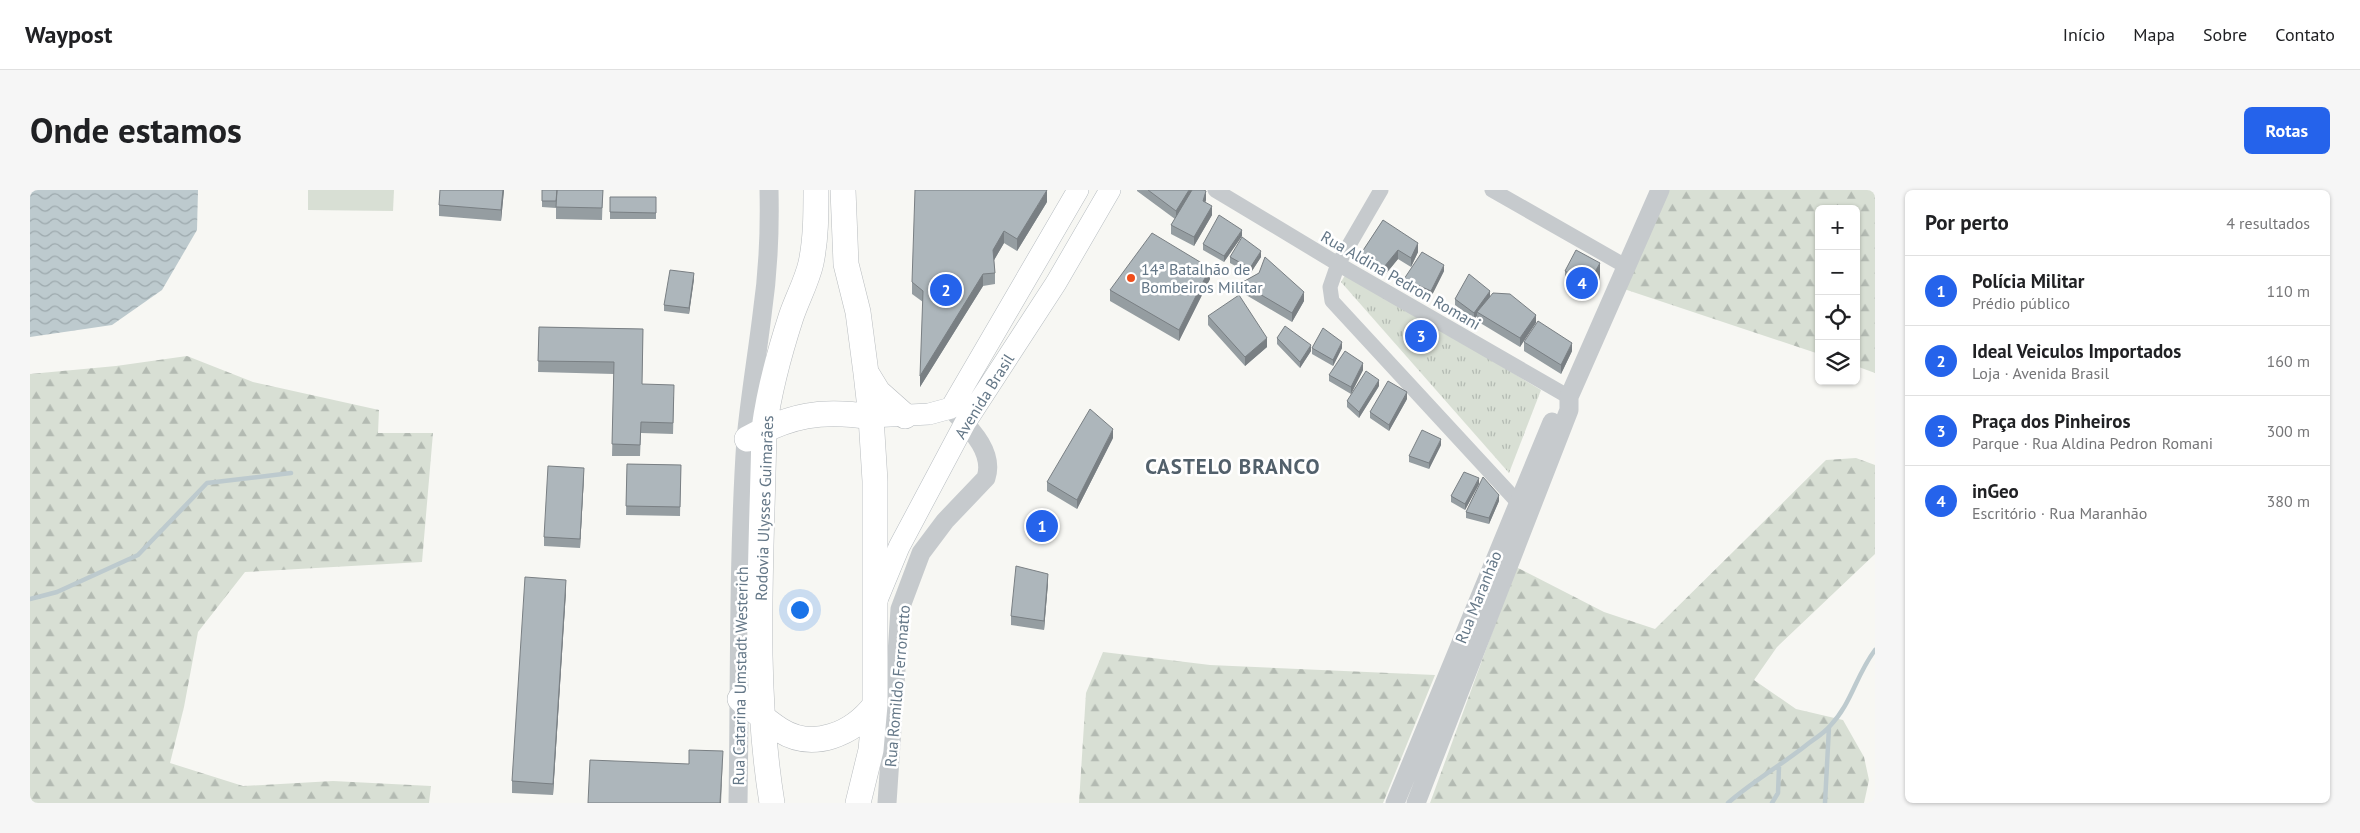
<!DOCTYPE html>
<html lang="pt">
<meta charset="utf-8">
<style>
:root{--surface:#fff;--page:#f6f6f6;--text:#202124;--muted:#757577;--line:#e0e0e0;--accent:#2563eb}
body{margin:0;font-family:"PT Sans",sans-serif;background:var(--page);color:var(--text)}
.controls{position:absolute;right:15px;top:15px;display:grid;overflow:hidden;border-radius:8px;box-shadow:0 1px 4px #0004}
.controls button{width:45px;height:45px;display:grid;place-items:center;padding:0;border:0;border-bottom:1px solid var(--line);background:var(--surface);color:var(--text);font:25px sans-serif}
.you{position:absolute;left:769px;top:419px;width:18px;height:18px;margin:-12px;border:4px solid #fff;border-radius:50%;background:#1a73e8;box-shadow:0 0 0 8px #1a73e833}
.badge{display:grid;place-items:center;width:32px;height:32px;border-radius:50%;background:var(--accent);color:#fff;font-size:16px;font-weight:700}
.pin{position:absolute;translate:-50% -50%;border:2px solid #fff;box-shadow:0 1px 5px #0006}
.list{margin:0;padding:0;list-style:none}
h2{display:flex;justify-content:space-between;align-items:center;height:65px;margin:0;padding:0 20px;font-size:21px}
h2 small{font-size:16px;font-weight:400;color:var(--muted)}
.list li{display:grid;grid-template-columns:32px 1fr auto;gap:15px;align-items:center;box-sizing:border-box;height:70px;padding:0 20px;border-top:1px solid var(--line)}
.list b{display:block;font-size:19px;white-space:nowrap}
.list p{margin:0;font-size:16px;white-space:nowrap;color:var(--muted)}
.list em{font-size:16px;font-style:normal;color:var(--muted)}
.icon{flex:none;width:28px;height:28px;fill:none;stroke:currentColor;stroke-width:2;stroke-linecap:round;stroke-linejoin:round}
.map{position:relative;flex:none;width:1845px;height:613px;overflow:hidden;border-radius:8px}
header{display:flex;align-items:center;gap:30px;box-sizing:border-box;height:70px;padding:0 25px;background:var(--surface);border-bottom:1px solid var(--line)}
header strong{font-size:24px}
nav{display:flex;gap:28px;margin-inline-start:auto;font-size:18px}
.intro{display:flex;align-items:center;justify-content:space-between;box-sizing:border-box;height:120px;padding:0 30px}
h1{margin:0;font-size:35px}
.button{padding:12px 22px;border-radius:8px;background:var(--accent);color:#fff;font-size:18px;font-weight:700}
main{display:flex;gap:30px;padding:0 30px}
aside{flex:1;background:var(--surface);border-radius:8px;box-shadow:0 1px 4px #0004}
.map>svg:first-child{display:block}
.grass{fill:#d8dfd4}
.forest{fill:url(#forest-firs)}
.park{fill:url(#park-tufts)}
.water{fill:url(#water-waves)}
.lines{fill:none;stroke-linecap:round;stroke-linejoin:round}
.stream{stroke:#bdcace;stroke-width:4.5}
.secondary-casing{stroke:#b6bcc0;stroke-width:22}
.trunk-casing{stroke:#b8bcbf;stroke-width:26}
.minor{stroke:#c6cacd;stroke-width:15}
.tertiary{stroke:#c6cacd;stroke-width:19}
.secondary{stroke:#fff;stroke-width:21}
.trunk{stroke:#fff;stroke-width:25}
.wall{fill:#959da1}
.shaded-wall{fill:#797f83}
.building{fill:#adb6bb;stroke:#797f83}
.poi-dot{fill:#f04e1b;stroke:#fff;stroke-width:2}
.labels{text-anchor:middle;stroke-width:5;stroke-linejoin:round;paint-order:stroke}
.poi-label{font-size:16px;fill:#647787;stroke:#fff;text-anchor:start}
.street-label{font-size:16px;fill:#647787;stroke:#fff}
.district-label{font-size:21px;font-weight:bold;letter-spacing:1px;fill:#52606b;stroke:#fff}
</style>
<header>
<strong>Waypost</strong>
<nav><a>Início</a><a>Mapa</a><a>Sobre</a><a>Contato</a></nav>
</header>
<div class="intro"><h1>Onde estamos</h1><a class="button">Rotas</a></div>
<main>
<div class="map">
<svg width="1845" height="613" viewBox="0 0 1845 613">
<defs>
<pattern id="forest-firs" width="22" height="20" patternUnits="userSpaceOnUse" patternTransform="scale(1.25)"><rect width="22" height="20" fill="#d8dfd4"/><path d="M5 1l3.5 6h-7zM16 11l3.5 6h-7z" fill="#b3bab2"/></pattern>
<pattern id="park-tufts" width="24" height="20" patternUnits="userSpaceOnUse" patternTransform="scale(1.25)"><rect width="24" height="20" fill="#d8dfd4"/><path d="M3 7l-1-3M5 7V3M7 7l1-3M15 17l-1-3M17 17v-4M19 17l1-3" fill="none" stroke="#b3bab2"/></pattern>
<pattern id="water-waves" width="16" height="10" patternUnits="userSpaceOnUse" patternTransform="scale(1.25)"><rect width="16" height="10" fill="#bdcace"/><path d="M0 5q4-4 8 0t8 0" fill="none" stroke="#9da9ad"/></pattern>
</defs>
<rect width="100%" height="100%" fill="#f7f7f3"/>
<path class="grass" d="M278,0H364L363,21L278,20Z"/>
<path class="forest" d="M1637,0H1845V183L1826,176V19H1789V164L1594,99Z
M157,166L223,192L349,220L348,243H403L392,372L215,382L168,442L154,517L140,573L213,596L303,591L401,596L399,613H0V184L86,176Z
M1826,268L1845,275V364L1747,457L1724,490L1766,519L1813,530L1834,567L1839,590L1834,613H1400L1486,377L1574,422L1625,439L1796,270Z
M1073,462L1180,475L1405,485L1353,613H1049L1056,503Z"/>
<path class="park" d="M1317,82L1511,200L1479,283L1311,92Z"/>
<path class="water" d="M0,0H168L167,40L132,100L82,135L0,147Z"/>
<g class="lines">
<path class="stream" d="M0,409L27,402L108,365L177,293L261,283
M1698,613C1723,591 1753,574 1779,553C1786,548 1794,543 1800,536C1822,513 1826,485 1845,460
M1742,613L1748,603L1749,577
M1795,613L1799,537"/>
<g class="secondary-casing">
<path id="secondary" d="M841,227L899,224L921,218L1048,0
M847,410L869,357L935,233L1026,93L1080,0"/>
</g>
<g class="trunk-casing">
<path id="trunk" d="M813,0L816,74L828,122L836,183L841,227L845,291V515L841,560L828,613
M837,184L848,202L875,226
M717,249C760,225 792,219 841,227
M710,509C723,519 736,531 750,540C783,561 823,544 845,515
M742,613C722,490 732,363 734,239C739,201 749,164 761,127C767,109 777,91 781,73C786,49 786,24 786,0"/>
</g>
<path class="minor" d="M1185,0L1308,74L1539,207
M1351,0L1308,74L1300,97L1302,111L1494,319
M1462,0L1597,77"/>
<path class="tertiary" d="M708,613C710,492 708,370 716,249C720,207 727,166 732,125C738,84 740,42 739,0
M857,613L870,419L891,363L915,331L956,288C964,264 943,241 926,224
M1365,613L1522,232
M1386,613L1539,220V207L1630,0"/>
<use href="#secondary" class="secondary"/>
<use href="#trunk" class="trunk"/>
</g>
<path class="wall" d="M474,0L471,31L409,26V15Z
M512,0H573L572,30L526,29V18L512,17Z
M1107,0H1174L1176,10L1175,12L1182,25L1164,56L1141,44V35L1145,29L1107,1Z
M580,7H626V29H580Z
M1017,12L987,61L974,53L964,70L965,83V94L953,96L890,197L893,112L882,104V92Z
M1353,30L1388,62L1381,77L1368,69L1354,86L1330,74V65Z
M1212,46L1194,72L1173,60V54Z
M1200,67H1231L1220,84L1200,73Z
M1414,81L1401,107L1374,95V89Z
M1535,81L1570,89L1558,110L1535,97Z
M1229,83L1274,111L1262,132L1211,102V93Z
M664,89L659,124L634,121V115Z
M1180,89L1149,151L1080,111V100Z
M1460,106L1506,125L1490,157L1447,131V126L1444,129L1425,115V109Z
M1178,126L1237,157L1215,176L1178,135Z
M509,137L613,139L612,194L644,207L643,244L611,243L610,266H582L584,184L508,182Z
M1247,148L1281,161L1270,178L1247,154Z
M1494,152L1542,161L1531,184L1494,161Z
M1282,158H1312L1303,176L1282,164Z
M1333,180L1321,204L1299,191V185Z
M1349,196L1329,228L1317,217V211Z
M1377,209L1359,241L1340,228V222Z
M1083,248L1047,319L1017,301V292Z
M1411,255L1399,279L1379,272V266Z
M597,274L651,275L650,326L596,325Z
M554,286L550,358L514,356V347Z
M1449,294L1435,320L1421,312V306Z
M1469,311L1459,334L1436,328V322Z
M1018,393L1014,440L981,435V426Z
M536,401L523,605L482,603V591Z"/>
<path class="shaded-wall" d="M473,0H474L471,31V20Z
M1017,0V12L987,61V49Z
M1159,0H1163L1146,30V21Z
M1176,1V10L1173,20V11Z
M1182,16V25L1164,56V47Z
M1212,40V46L1194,72V66Z
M974,41V53L963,72V60Z
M1388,53V62L1381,77V68Z
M1368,60V69L1354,86V77Z
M1231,61V67L1220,84V78Z
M1570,73V89L1558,110V94Z
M1414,75V81L1401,107V101Z
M1180,78V89L1149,151V140Z
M664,83V89L659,124V118Z
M953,84V96L890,197V186Z
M1460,101V107L1447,122V126L1444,129V123Z
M1274,102V111L1262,132V123Z
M1506,125V133L1490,157V148Z
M1237,148V157L1215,176V167Z
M1312,152V158L1303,176V170Z
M1542,153V161L1531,184V175Z
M1281,155V161L1270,178V172Z
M1333,173V180L1321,204V197Z
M1349,190V196L1329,228V222Z
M1377,202V209L1359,241V235Z
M1083,239V248L1047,319V310Z
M1411,249V255L1399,279V273Z
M554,278V286L550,358V349Z
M1449,288V294L1435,320V314Z
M1469,305V311L1459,334V328Z
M1018,384V393L1014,440V431Z
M536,390V401L523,605V594Z
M693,561L691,613H690Z"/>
<path class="building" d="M410,0H473L471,20L409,15Z
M512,0H527L526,11H512Z
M527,0H573L572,18L526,17Z
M885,0H1017L987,49L974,41L963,60L965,83L953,84L890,186L893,101L882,92Z
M1118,0H1159L1146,21Z
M1162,0H1174L1176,1L1173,11L1182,16L1164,47L1141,35Z
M580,7H626V23L580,22Z
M1189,25L1212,40L1194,66L1173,54Z
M1353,30L1388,53L1381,68L1368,60L1354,77L1330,65Z
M1122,43L1180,78L1149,140L1080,100Z
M1212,47L1231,61L1220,78L1200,67Z
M1546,60L1570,73L1558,94L1535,81Z
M1392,62L1414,75L1401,101L1374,89Z
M1235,67L1274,102L1262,123L1211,93L1229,83Z
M640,80L664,83L659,118L634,115Z
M1439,84L1460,101L1444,123L1425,109Z
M1463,103L1480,104L1506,125L1490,148L1447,122Z
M1209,105L1237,148L1215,167L1178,126Z
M1508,131L1542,153L1531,175L1494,152Z
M1255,136L1281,155L1270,172L1247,148Z
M509,137L613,139L612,194L644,195L643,233L611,232L610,255L582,254L584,172L508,171Z
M1293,138L1312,152L1303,170L1282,158Z
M1315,161L1333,173L1321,197L1299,185Z
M1336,181L1349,190L1329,222L1317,211Z
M1358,191L1377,202L1359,235L1340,222Z
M1060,219L1083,239L1047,310L1017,292Z
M1392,240L1411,249L1399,273L1379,266Z
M597,274L651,275L650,317L596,316Z
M518,276L554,278L550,349L514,347Z
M1434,282L1449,288L1435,314L1421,306Z
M1453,287L1469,305L1459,328L1436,322Z
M986,376L1018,384L1014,431L981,426Z
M495,387L536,390L523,594L482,591Z
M659,560L693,561L690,613H558L560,570L659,574Z"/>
<circle class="poi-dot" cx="1101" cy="88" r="5"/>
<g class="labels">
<g class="poi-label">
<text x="1111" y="85">14ª Batalhão de<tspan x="1111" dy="18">Bombeiros Militar</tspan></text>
</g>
<g class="street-label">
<text transform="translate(1371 90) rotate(30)" y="6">Rua Aldina Pedron Romani</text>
<text transform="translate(954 206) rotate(-58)" y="6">Avenida Brasil</text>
<text transform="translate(734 318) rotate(-88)" y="6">Rodovia Ulysses Guimarães</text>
<text transform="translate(1448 407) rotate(-68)" y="6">Rua Maranhão</text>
<text transform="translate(710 486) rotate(-89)" y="6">Rua Catarina Umstadt Westerich</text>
<text transform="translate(867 496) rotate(-85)" y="6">Rua Romildo Ferronatto</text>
</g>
<g class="district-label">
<text x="1203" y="284">CASTELO BRANCO</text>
</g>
</g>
</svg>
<div class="controls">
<button>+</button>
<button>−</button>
<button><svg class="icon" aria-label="locate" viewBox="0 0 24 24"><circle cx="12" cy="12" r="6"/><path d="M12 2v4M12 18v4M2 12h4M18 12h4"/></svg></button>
<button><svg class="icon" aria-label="layers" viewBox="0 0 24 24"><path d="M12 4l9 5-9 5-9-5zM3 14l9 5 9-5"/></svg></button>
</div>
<div class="you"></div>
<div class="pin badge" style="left:1012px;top:336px">1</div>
<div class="pin badge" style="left:916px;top:100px">2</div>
<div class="pin badge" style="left:1391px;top:146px">3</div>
<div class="pin badge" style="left:1552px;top:93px">4</div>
</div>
<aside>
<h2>Por perto<small>4 resultados</small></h2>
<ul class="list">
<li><span class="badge">1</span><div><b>Polícia Militar</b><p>Prédio público</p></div><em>110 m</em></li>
<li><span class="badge">2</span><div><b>Ideal Veiculos Importados</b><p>Loja · Avenida Brasil</p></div><em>160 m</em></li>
<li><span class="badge">3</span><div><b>Praça dos Pinheiros</b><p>Parque · Rua Aldina Pedron Romani</p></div><em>300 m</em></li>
<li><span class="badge">4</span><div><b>inGeo</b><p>Escritório · Rua Maranhão</p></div><em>380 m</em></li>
</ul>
</aside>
</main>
